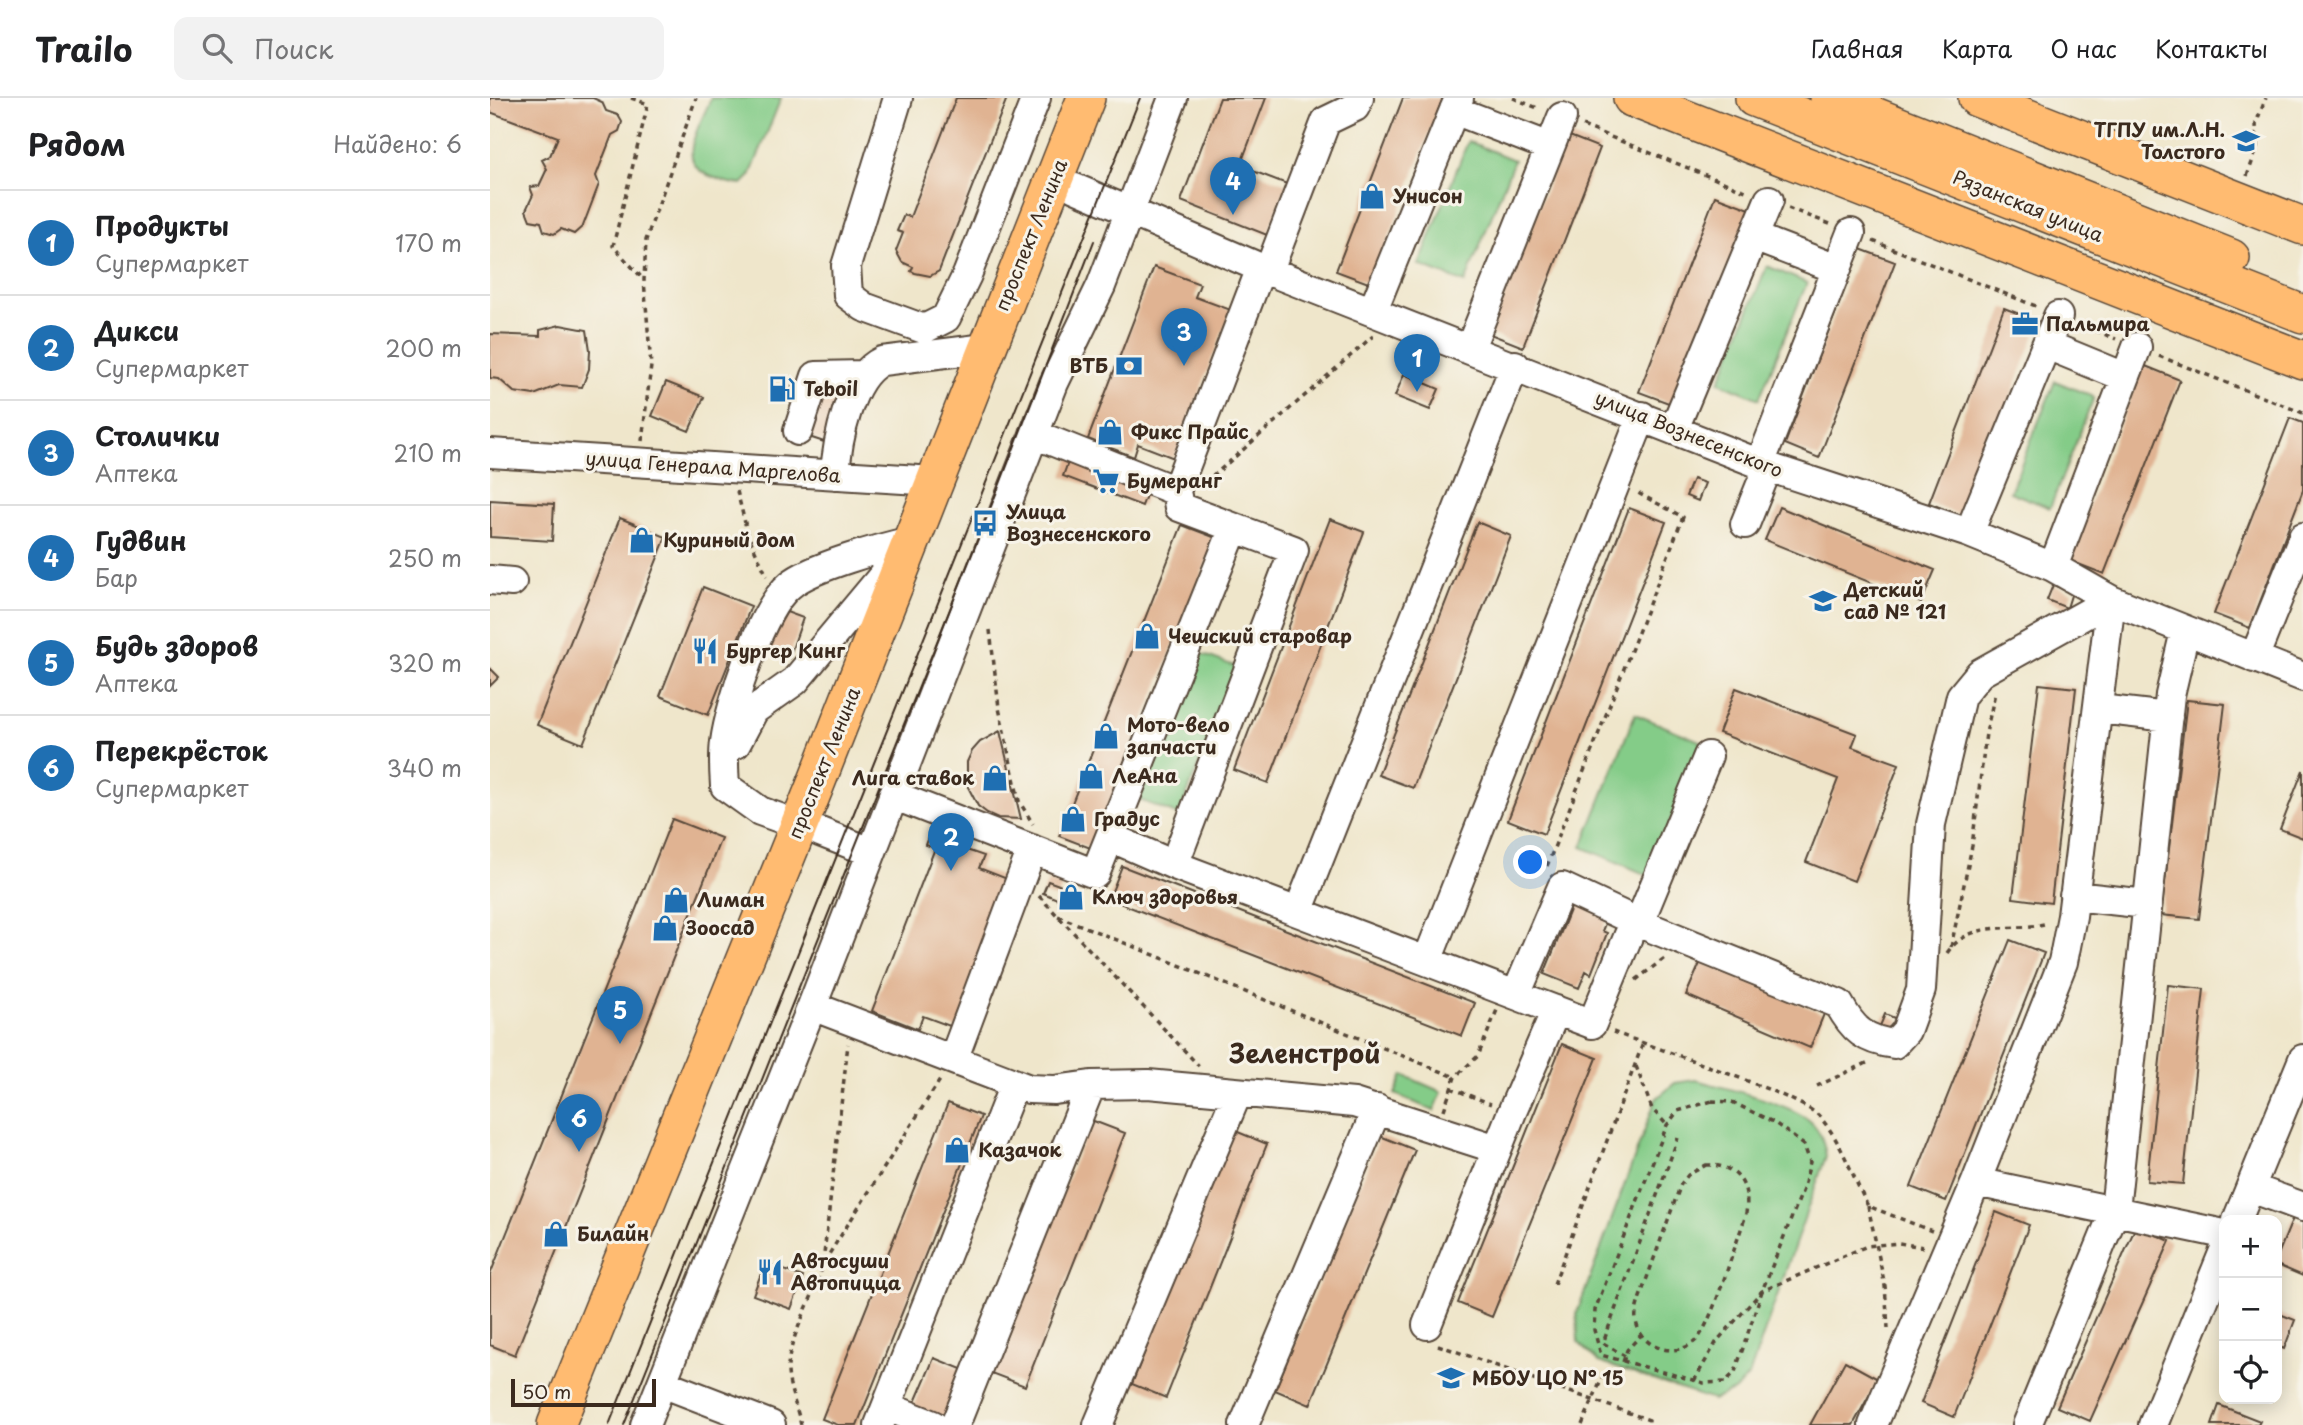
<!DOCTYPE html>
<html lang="ru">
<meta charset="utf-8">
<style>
:root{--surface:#fff;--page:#f2f2f2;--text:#202124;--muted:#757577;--line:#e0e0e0;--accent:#1f6fb2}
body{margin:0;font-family:"Playpen Sans",sans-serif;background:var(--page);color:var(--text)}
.controls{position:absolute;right:21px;bottom:21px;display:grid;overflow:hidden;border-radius:14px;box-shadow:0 4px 18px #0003}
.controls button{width:63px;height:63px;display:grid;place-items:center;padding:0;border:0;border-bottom:2px solid var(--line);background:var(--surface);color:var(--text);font:35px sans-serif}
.scale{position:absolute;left:21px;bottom:18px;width:145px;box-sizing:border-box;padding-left:7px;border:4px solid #3b2a1e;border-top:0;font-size:19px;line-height:24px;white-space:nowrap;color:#3b2a1e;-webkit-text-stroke:5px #f7f3e8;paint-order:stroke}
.you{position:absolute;left:1041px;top:765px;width:24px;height:24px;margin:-18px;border:5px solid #fff;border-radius:50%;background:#1a73e8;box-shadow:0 0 0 10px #1a73e833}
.badge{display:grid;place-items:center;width:46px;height:46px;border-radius:50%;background:var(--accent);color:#fff;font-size:23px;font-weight:700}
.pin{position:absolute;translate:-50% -58px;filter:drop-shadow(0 2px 4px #0008)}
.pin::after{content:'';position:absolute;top:37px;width:24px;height:21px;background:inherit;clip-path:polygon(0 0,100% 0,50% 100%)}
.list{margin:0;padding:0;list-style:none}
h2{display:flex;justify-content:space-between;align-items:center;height:91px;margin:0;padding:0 28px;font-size:30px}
h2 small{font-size:23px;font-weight:400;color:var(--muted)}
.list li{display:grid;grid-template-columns:46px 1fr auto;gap:21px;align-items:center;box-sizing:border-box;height:105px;padding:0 28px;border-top:2px solid var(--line)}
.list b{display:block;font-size:26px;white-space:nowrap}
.list p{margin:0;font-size:23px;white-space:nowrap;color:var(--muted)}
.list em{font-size:23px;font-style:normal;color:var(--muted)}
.icon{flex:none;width:38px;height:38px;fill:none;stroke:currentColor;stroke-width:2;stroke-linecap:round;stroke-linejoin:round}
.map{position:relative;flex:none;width:1813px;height:1327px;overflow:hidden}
header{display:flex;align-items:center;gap:42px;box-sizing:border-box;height:98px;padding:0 35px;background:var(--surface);border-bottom:2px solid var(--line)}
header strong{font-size:33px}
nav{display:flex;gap:38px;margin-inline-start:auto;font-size:24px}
.search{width:490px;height:63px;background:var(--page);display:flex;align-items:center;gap:18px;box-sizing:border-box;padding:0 24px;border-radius:14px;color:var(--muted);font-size:26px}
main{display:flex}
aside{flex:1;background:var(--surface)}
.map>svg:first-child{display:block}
.green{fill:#84cc88;stroke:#607b53;stroke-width:2}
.building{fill:#e0b392}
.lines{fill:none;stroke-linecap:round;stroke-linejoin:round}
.minor-casing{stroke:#564638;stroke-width:32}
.major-casing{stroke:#564638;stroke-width:40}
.path{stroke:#564638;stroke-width:3.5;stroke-dasharray:5 5;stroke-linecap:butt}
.minor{stroke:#fff;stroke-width:28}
.major{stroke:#ffbb71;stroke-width:37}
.tram{stroke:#3b2a1e;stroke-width:2}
.labels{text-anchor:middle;stroke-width:6;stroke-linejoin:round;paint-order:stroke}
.poi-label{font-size:19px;font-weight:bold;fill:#3b2a1e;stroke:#f7f3e8;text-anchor:start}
.street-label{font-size:19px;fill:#3b2a1e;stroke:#f7f3e8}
.district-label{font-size:26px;font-weight:bold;fill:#3b2a1e;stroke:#f7f3e8}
</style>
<header>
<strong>Trailo</strong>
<div class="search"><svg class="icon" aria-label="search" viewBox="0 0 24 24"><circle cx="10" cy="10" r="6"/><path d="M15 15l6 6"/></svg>Поиск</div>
<nav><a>Главная</a><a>Карта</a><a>О нас</a><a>Контакты</a></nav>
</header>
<main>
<aside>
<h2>Рядом<small>Найдено: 6</small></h2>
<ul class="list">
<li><span class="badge">1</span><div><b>Продукты</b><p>Супермаркет</p></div><em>170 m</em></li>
<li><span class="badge">2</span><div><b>Дикси</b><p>Супермаркет</p></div><em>200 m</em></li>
<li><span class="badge">3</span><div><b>Столички</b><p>Аптека</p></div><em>210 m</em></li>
<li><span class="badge">4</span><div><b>Гудвин</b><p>Бар</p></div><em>250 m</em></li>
<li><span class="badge">5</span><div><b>Будь здоров</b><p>Аптека</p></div><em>320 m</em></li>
<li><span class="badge">6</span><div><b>Перекрёсток</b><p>Супермаркет</p></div><em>340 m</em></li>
</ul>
</aside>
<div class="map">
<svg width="1813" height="1327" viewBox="0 0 1813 1327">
<rect width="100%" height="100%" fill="#f7f3e8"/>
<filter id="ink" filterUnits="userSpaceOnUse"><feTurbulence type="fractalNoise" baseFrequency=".0143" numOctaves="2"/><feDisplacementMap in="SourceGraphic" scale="14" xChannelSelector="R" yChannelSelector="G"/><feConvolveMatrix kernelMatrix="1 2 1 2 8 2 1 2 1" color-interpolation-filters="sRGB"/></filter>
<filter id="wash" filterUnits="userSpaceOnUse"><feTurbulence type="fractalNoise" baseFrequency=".00686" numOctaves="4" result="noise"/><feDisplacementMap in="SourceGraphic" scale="28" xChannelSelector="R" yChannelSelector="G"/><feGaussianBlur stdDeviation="1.57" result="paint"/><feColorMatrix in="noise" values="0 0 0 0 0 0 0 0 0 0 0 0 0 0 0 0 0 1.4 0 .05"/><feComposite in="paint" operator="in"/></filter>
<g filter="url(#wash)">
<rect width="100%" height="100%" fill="#efe6cb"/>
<path class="green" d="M221,0H291L260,78L252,86C241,87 231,82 220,78C183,64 211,27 221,0Z
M978,43L1024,62L975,185L929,167Z
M1277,168L1317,185L1269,301L1229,284Z
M1565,283L1604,299L1560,410L1520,394Z
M706,554L747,569L689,717L649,702Z
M1145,616L1212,644L1159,778L1092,749Z
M913,977L952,994L944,1013L905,996Z
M1206,982C1234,990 1301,1005 1321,1024C1331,1034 1334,1045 1336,1058L1259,1278L1244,1293L1223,1302L1109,1264L1088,1244L1087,1215L1166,1001L1185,985Z"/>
<g id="blocks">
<path class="building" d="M0,0H103L112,4L116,13L128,17L132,24L129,33L122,37L106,78L109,86L93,128L84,136L71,131L64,136L54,133L51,124L40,122L36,112L43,97L40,89L49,88L57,71L52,62L60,58L68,39L0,14Z
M466,0H517L449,173L440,178L425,175L421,173L423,169L412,164L406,153L413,135L407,133L414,117L420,119Z
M730,0H776L750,68L797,86L777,137L691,103Z
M913,0H953L881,186L846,173Z
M1077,37L1110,50L1033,249L1000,236Z
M1225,98L1260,111L1184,307L1149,294Z
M1370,151L1405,164L1329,360L1295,346Z
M664,169L710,186L705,199L741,212L684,360L648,346L644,359L598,341Z
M1514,210L1550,224L1474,419L1439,405Z
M70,227L97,232L100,252L99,271L92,289L69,287L44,297L24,294L9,281L0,280V236L50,238V232Z
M1653,267L1690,282L1614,476L1578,462Z
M364,274L340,346L316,338L325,312L297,303L304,283L332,292Z
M914,276L949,291L940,312L905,298Z
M176,284L214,299L199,333L162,318Z
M1800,320L1813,325V392L1760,530L1724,516Z
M580,359L659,389L652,408L573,378Z
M1203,381L1215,385L1208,403L1196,398Z
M0,402L64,406L62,443L0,439Z
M1289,409L1445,472L1431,505L1275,442Z
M1139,410L1176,424L1054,736L1018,722Z
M130,420L176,439L93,646L47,627Z
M840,421L874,434L778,685L744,672Z
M987,424L1021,438L923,690L888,677Z
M692,427L726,440L603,751L569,738Z
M1563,487L1582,494L1577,510L1557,502Z
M213,489L261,508L218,617L170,598Z
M291,512L313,520L299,560L276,552Z
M0,570L9,579L0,588Z
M1549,586L1586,590L1561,805L1523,800Z
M1246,590L1367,636L1362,649L1409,666L1364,783L1316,764L1348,681L1229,635Z
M1697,602L1735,606L1709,821L1671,817Z
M510,633L531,721L508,720L497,715L488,708L477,687V664L482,653L490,644Z
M1813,672V740L1790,731Z
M182,721L231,740L25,1257L0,1247V1177Z
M439,739L494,758L489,770L525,784L468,931L433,918L428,931L382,913L445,750L436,747Z
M632,768L985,905L972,938L619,801Z
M558,783L572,788L567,801L553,795Z
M1084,802L1119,816L1112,833L1117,835L1101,876L1096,873L1089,890L1054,876Z
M1520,842L1554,855L1456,1103L1421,1089Z
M1211,863L1334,916L1320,950L1196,897Z
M1678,887L1714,891L1693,1086L1657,1083Z
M1395,916L1409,922L1403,934L1390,928Z
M1072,946L1107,960L1002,1219L968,1205Z
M458,1005L491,1018L367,1327H348L332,1321Z
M601,1022L635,1035L535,1288L501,1275Z
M743,1032L777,1046L676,1300L642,1286Z
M890,1038L925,1052L820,1307L785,1292Z
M1506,1114L1539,1127L1464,1319L1431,1305Z
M1803,1120L1813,1124V1178L1787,1167V1159Z
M1646,1128L1680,1143L1600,1323L1567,1309Z
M275,1165L313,1179L301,1211L263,1197Z
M1787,1215L1805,1222L1794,1251L1787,1248Z
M444,1260L474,1272L452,1324L422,1311Z
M1355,1263L1388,1281L1363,1327H1320Z
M1729,1307L1770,1323L1768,1327H1722Z"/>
</g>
</g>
<g filter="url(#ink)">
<use href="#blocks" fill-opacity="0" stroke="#564638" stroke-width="2"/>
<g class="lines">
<g class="minor-casing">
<path id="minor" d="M408,0L356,168L358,197L374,209L434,231L456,220L477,177L546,0
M964,12L1060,49
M585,90L771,170L1278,369L1479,435L1563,469L1621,502L1813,579
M1264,139L1347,171
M779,172L836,23L865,9L869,0
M883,212L969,0
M1557,247L1635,279
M980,250L1072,19
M1184,331L1279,102
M308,333L326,278L373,277
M544,336L686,393L689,409L804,452L684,767
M0,355L445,383
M1270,366L1361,135
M345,377C347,344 359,278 392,263L496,250
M686,393L771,170
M1255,426L1278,369
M1479,435L1568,218
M1563,469L1647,249
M0,482L22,484
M1764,560L1813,439
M1609,611L1678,619
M246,646L264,612L305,583L406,462
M403,697L605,776L744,430
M309,727L270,713L235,688C234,673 233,659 235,644C240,607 271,510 300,487C321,469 394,449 421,443
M330,734L381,754
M622,740L684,767L1102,926L1140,834L1149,825L1349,906C1363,932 1375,942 1404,946L1416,933L1431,892L1441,726L1471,598L1490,575L1621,502
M1584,798L1657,806
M808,814L1025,267
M937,863L1152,318
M1026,897L1072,789L1149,825L1218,658
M322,908L539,991L564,992L601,987L658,986L864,1005L1007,1051
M463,962L542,751
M1486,1084L1734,1136
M1761,1090L1813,1109
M1747,1122L1813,961
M937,1227L1022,1014L1066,912
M172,1285L281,1327
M398,1309L443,1327
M155,1327L322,908L564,285L611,188L683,0
M389,1327L524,987
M465,1327L601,987
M608,1327L747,996
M754,1327L887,1011
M1383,1327L1486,1084L1573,864L1582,818L1621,502
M1537,1327L1625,1112L1680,597L1695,533
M1663,1327L1734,1153"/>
</g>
<g class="major-casing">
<path id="major" d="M1142,0L1813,262
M1264,0L1813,216
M1339,0L1741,160
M1487,0L1813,128
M66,1327L325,688L596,0"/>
</g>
<path class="path" d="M141,0L158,6L123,148L154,182
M1023,0L1050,11
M1093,28L1258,94
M1757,78L1767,51L1766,25L1776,0
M1298,110L1340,126
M1383,143L1548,209
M1587,225L1626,241
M1669,258L1813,315
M152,343L161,268L154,182L156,142L206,0
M715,385L883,238
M247,393L258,437L277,478
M500,532L509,610L529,703L543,726
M1057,768L1193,419L1146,394
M549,798L709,968
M568,818L965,979
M1461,849L1482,748L1496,635L1505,595
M1457,855C1482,820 1521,835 1558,825
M1146,882L1176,859
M1123,934C1159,948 1313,998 1330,1019C1353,1046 1362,1078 1378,1108L1442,1133
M1146,968L1162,1011L1177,1027
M1327,988L1379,964
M961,990L1001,1006
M1222,1003L1242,1004L1285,1025L1314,1047L1320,1064L1314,1089L1272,1193L1245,1274L1235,1284L1214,1285L1111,1257L1104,1232L1105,1212L1177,1027L1188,1013Z
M954,1012L965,979L988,958L1007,912
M1216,1067C1249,1066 1262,1090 1255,1120C1246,1144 1222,1224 1208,1240C1189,1262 1151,1252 1146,1223C1145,1216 1147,1209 1149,1202L1191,1086L1198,1077Z
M1378,1108L1395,1188L1398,1230
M334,1164L450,982
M1064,1186L1153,945
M948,1247L1159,1322L1157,1327
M1135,1258L1113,1245L1188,1040
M1133,1264L1137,1252L1151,1237
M1204,1283L1227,1243L1272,1193L1377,1148L1409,1145L1433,1149
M311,1327C307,1309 297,1286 298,1268C301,1233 325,1200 333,1165L358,946
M1092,1327L1112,1280"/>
<use href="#minor" class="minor"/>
<use href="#major" class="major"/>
<path class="tram" d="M119,1327L650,0
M134,1327L510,386L604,143"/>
</g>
</g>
<defs>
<g id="university-bare" transform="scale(2.1)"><path d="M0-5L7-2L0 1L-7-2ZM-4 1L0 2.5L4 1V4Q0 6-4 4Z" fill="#1f6fb2" stroke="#f7f3e8" stroke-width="2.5" paint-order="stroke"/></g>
<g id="shop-bare" transform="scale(2.1)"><path d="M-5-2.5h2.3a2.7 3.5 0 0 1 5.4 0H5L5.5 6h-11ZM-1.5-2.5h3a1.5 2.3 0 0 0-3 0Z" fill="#1f6fb2" stroke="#f7f3e8" stroke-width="2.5" paint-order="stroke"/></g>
<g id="office-bare" transform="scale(2.1)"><path d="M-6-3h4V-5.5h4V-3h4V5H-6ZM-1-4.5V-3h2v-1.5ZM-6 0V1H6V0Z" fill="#1f6fb2" stroke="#f7f3e8" stroke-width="2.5" paint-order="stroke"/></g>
<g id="bank-bare" transform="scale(2.1)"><path d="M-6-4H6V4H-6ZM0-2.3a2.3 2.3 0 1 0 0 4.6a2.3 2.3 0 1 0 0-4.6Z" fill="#1f6fb2" stroke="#f7f3e8" stroke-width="2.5" paint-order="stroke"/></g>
<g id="fuel-bare" transform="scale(2.1)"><path d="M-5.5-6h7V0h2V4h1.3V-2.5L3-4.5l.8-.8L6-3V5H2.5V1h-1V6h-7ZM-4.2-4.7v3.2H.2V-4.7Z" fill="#1f6fb2" stroke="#f7f3e8" stroke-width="2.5" paint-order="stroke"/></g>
<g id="supermarket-bare" transform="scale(2.1)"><path d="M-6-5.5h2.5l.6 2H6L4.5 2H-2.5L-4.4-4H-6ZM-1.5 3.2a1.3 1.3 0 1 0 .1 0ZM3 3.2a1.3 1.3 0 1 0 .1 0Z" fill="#1f6fb2" stroke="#f7f3e8" stroke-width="2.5" paint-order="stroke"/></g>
<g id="bus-bare" transform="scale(2.1)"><path d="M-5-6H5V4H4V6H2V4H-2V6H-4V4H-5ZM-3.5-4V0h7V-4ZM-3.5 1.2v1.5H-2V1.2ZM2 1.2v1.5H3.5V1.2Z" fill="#1f6fb2" stroke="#f7f3e8" stroke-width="2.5" paint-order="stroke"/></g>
<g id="school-bare" transform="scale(2.1)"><path d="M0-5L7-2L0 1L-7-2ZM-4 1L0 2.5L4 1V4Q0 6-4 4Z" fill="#1f6fb2" stroke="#f7f3e8" stroke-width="2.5" paint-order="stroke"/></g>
<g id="restaurant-bare" transform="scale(2.1)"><path d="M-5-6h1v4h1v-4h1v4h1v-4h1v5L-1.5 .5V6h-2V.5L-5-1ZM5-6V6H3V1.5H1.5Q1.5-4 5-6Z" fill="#1f6fb2" stroke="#f7f3e8" stroke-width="2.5" paint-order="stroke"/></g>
</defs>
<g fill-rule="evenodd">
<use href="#university-bare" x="1756" y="43"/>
<use href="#shop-bare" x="882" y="98"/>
<use href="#office-bare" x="1535" y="226"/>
<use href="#bank-bare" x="639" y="268"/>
<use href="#fuel-bare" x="292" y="291"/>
<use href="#shop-bare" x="620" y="334"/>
<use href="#supermarket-bare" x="616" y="383"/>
<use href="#bus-bare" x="495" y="425"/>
<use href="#shop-bare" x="152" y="442"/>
<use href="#school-bare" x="1333" y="503"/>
<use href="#shop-bare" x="657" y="538"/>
<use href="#restaurant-bare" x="215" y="553"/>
<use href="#shop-bare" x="616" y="638"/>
<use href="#shop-bare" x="601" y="678"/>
<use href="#shop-bare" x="505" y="680"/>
<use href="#shop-bare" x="583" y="721"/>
<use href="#shop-bare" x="581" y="799"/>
<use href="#shop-bare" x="186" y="802"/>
<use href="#shop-bare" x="175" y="830"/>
<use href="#shop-bare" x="467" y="1052"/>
<use href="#shop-bare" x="66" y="1136"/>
<use href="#restaurant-bare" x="280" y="1174"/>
<use href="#school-bare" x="961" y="1280"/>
</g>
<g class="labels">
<g class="poi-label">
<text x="1735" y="39" text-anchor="end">ТГПУ им.Л.Н.<tspan x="1735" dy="22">Толстого</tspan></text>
<text x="903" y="105">Унисон</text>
<text x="1556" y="233">Пальмира</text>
<text x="618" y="275" text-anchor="end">ВТБ</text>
<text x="313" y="298">Teboil</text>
<text x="641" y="341">Фикс Прайс</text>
<text x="637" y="390">Бумеранг</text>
<text x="516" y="421">Улица<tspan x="516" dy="22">Вознесенского</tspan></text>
<text x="173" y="449">Куриный дом</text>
<text x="1354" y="499">Детский<tspan x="1354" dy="22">сад № 121</tspan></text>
<text x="678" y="545">Чешский старовар</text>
<text x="236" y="560">Бургер Кинг</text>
<text x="637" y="634">Мото-вело<tspan x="637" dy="22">запчасти</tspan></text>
<text x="622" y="685">ЛеАна</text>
<text x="484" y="687" text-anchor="end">Лига ставок</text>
<text x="604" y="728">Градус</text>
<text x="602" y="806">Ключ здоровья</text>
<text x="207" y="809">Лиман</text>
<text x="196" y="837">Зоосад</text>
<text x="488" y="1059">Казачок</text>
<text x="87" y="1143">Билайн</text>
<text x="301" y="1170">Автосуши<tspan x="301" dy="22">Автопицца</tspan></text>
<text x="982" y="1287">МБОУ ЦО N° 15</text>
</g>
<g class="street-label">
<text transform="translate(1538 108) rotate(22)" y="7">Рязанская улица</text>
<text transform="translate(541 137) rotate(-68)" y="7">проспект Ленина</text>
<text transform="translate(1199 336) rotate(22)" y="7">улица Вознесенского</text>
<text transform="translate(223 369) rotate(4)" y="7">улица Генерала Маргелова</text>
<text transform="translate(334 665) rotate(-68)" y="7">проспект Ленина</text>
</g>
<g class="district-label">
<text x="815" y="965">Зеленстрой</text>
</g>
</g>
</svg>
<div class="controls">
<button>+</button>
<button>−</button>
<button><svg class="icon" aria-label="locate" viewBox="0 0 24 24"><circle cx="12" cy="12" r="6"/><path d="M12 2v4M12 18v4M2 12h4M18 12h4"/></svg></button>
</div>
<div class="scale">50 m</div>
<div class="you"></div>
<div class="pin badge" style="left:927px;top:294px">1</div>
<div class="pin badge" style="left:461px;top:773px">2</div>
<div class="pin badge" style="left:694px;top:268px">3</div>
<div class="pin badge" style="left:743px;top:117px">4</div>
<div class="pin badge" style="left:130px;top:946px">5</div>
<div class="pin badge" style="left:89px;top:1054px">6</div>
</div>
</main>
